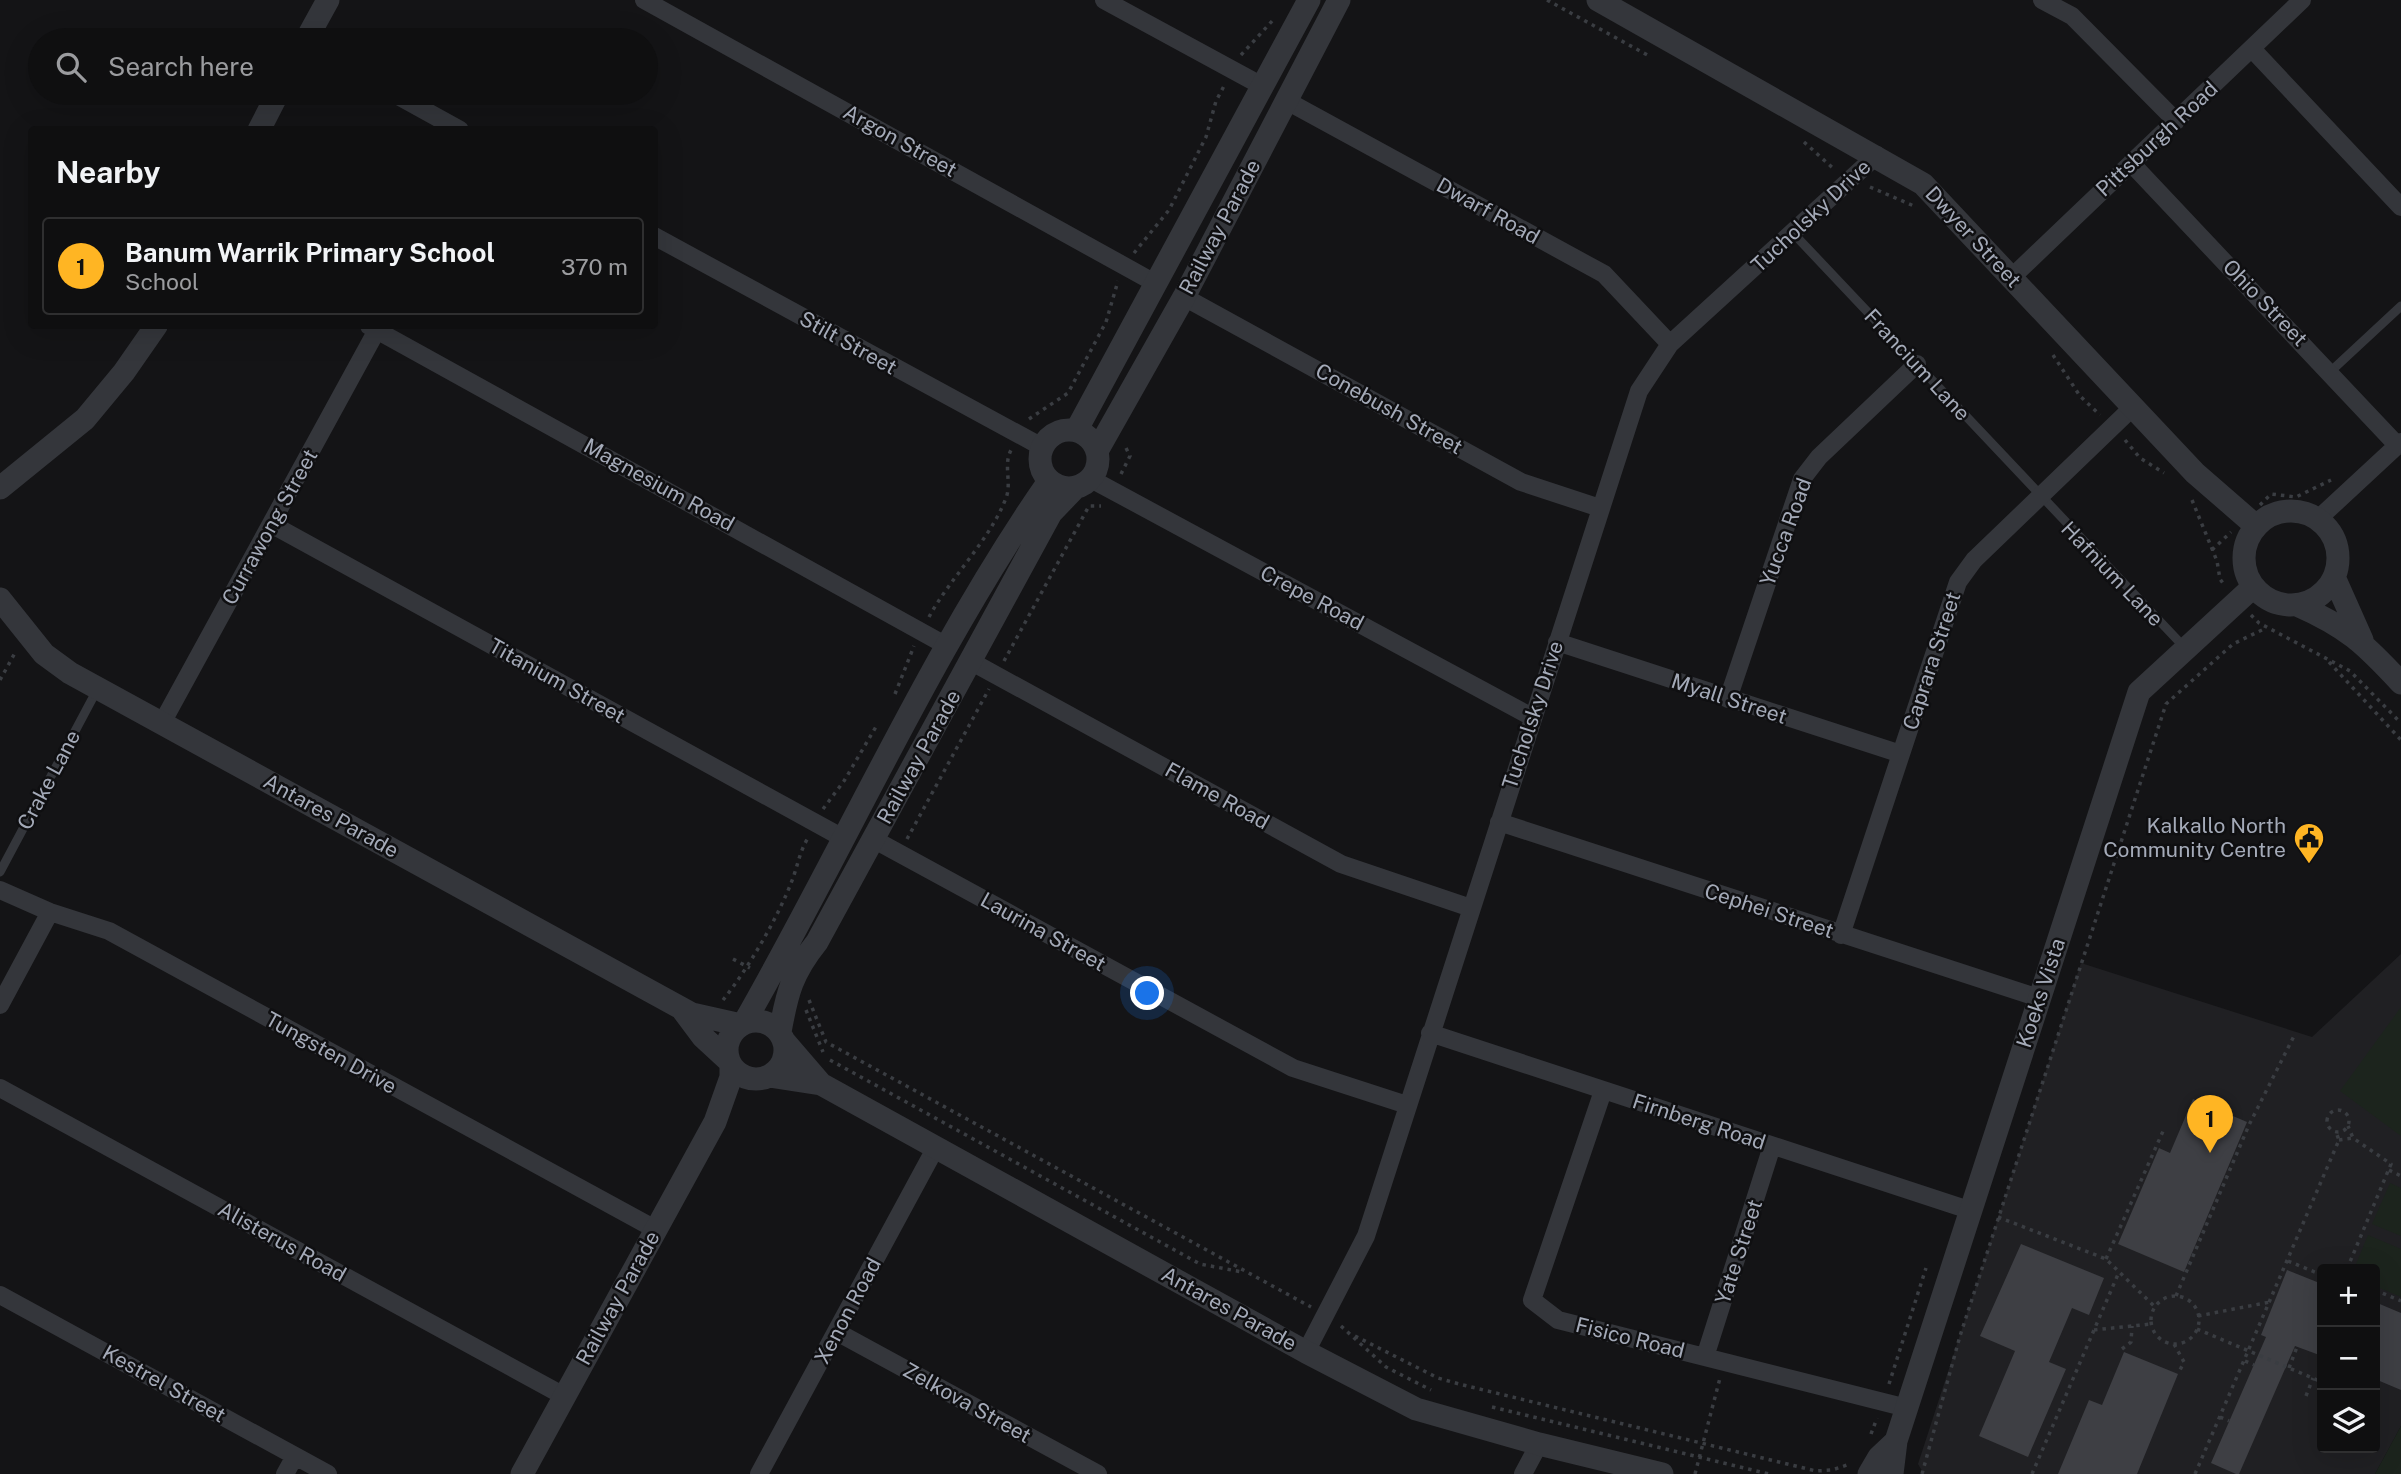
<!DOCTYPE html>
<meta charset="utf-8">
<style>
:root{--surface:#0f0f10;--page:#1d1d1e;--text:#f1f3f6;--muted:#9b9c9f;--line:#2f2f30;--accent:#ffb523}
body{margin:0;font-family:"Public Sans",sans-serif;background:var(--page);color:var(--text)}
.controls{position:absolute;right:21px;bottom:21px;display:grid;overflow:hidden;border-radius:7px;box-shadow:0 7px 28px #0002}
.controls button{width:63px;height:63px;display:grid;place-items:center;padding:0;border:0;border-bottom:2px solid var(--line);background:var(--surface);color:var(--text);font:35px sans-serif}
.you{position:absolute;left:1148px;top:994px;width:24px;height:24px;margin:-18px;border:5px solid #fff;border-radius:50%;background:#1a73e8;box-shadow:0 0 0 10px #1a73e833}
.badge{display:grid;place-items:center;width:46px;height:46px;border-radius:50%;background:var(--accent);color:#111;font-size:23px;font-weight:700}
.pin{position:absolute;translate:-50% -58px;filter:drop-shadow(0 2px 4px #0008)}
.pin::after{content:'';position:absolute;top:37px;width:24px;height:21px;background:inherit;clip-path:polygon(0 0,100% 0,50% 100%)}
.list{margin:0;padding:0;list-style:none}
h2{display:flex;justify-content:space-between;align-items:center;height:91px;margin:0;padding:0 28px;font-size:30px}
h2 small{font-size:23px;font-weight:400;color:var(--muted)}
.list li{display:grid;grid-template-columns:46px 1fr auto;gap:21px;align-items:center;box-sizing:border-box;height:98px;margin:0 14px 14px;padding:0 14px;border:2px solid var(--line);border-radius:7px}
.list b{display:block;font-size:26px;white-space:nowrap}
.list p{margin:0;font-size:23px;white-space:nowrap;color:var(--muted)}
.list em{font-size:23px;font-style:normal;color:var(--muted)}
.icon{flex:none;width:38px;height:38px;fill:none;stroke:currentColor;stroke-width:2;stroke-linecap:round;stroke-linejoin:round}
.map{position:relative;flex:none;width:2401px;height:1474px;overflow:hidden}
.search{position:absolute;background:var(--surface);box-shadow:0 7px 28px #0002;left:28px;top:28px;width:630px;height:77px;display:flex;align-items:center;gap:18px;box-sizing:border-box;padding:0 24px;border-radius:38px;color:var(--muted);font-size:26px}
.panel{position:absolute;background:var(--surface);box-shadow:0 7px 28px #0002;left:28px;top:126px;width:630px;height:203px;border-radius:7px}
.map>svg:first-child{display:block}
.built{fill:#202023;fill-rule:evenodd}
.green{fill:#1c241d}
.building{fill:#3e3f44}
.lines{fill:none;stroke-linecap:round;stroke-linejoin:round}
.path{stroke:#3a3d42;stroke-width:3.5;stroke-dasharray:3.5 5;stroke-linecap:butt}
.service{stroke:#34363b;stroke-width:9}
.minor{stroke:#34363b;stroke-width:18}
.tertiary{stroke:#34363b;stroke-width:23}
.labels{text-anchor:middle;stroke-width:5;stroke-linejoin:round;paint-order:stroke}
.street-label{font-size:21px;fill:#a4aab8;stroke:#0f0f11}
.poi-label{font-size:21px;fill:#a4aab8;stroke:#0f0f11;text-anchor:end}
</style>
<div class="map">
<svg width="2401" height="1474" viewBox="0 0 2401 1474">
<rect width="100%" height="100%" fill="#141416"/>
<path class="built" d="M2401,954V1426L2375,1474H1924L1918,1464L2081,963L2312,1037ZM2322,1269H2375V1448H2322Z"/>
<path class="green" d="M2401,1007V1136L2340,1091Z
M2390,1183L2401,1188V1236L2372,1224Z
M2368,1235L2401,1249V1297L2375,1286V1269H2354Z
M2401,1426V1474H2375Z"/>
<path class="building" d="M2193,1099L2247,1122L2184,1272L2118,1244L2159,1148L2170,1153Z
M2021,1244L2104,1278L2089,1315L2072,1308L2049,1362L2066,1369L2028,1457L1979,1436L2015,1351L1980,1336Z
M2287,1270L2322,1284V1356L2295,1346L2239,1474H2236L2211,1463L2266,1337L2261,1335Z
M2375,1302L2401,1313V1390L2375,1379Z
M2124,1352L2178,1374L2137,1474H2058L2089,1400L2102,1405Z"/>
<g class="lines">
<path class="path" d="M1547,0L1651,57
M1241,55L1274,19
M1804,142L1835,170
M1870,187L1914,206
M1134,253L1169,210L1206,137L1216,101L1224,86
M2053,355L2080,396L2100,415
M1029,419L1068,393L1106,322L1118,281
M2125,440L2140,458L2164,473
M1121,474L1130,456L1124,444
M2192,500L2217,561L2220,579L2225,586
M2260,505L2271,494L2296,497L2331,480
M2212,550L2231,532
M2251,615L2259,623L2350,671L2401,723
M929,617C950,578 990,540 1006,498C1012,483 1003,465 1011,450
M1004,661L1089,506H1101
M2329,662L2401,740
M0,680L16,651
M895,694L914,646
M823,809L844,781L877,725
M907,839L989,689
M733,959L750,968
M723,1000C748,969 779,916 793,878C798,864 800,851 808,838
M809,1000L826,1042L1311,1307
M806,1010L823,1052
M830,1060L1200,1264L1242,1272
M2327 1121a11 11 0 1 1 22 0a11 11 0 1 1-22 0Z
M2339,1140L2353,1138
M2389,1170L2401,1176
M1998,1217L2106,1259L2155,1307
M2106,1259L2164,1129
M2288,1261L2322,1275
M2347,1269L2391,1164L2353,1138L2348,1126
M2375,1290L2401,1301
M2176,1296L2249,1125L2295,1034
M2151 1320a24 24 0 1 1 48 0a24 24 0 1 1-48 0Z
M2198,1316L2270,1302
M1341,1326L1386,1367L1431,1390
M2197,1329L2322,1382
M2094,1330L2151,1324
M1355,1336L1438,1378L1459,1384L1816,1471L1832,1470L1850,1464
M2174,1344L2184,1362L2178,1374
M2122,1349L2131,1342L2132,1326
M2245,1361L2254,1365
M2289,1368L2297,1347
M1889,1384L1926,1268
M2306,1396L2313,1378
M1492,1407L1769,1474
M2220,1417L2229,1421
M1871,1434L1877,1418
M1695,1474L1720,1378
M1922,1474L1960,1336L2166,704L2233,644L2266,628
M2032,1474L2119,1272
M2195,1474L2339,1140L2336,1132"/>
<path class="service" d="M1793,233L2186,649
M2330,372L2401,306
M0,872L98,688"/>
<path class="minor" d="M644,0L1155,283
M1104,0L1264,87
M2042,0L2072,16L2176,121
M2253,50L2401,207
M393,93L460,130
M1287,101L1604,274L1670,344
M2131,163L2397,445
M654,236L1042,447
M2011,278L2302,0
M1184,297L1521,482L1600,508
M369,326L947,646
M1091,479L1532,717
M2318,519L2401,442
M271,524L843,838
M1557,642L1901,754
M972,662L1341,864L1471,908
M1728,699L1802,479L1819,457L1917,364
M162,723L377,330
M1499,822L2039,998
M873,839L1293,1068L1407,1105
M0,890L50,912L109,931L655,1229
M1841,935L1958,582L1974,560L2133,407
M0,1005L50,912
M1430,1033L1969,1210
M0,1088L564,1396
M1603,1091L1532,1300L1558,1320L1907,1408
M0,1295L328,1474
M837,1332L1098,1474
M1306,1352L1366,1236L1639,391L1670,344L1877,155
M1705,1357L1772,1146
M285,1474L295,1456
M759,1474L936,1147
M1523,1474L1539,1444"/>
<path class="tertiary" d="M1598,0L1923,184L2195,473L2256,526
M306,40L328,0
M259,130L278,93
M1040 459a29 29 0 1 1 58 0a29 29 0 1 1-58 0Z
M1076,431L1309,0
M1097,451L1184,297L1339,0
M0,488L85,419L124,372L156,326
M2244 558a47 47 0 1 1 94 0a47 47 0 1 1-94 0Z
M2334,577L2362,640
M0,599L44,654L70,673L692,1014L741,1025
M2297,605C2347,627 2364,643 2401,683
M682,1009L703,1037L729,1061
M727 1050a29 29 0 1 1 58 0a29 29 0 1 1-58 0Z
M744,1023C847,843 931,651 1049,481
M780,1032C787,993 792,973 817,942L1051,513L1075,488
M784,1041L821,1084
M769,1076L821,1084L1306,1352L1416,1409L1539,1444L1662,1474
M522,1474L715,1122L731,1077V1065
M1869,1474L1879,1457L1896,1441
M1892,1474L1896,1441L2139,692L2253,587"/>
</g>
<defs>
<g id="civic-pin" transform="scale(1.575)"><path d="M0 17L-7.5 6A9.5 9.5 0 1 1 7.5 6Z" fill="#ffb523" stroke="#0f0f11"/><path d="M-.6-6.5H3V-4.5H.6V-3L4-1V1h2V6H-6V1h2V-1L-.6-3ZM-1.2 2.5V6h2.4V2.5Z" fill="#111"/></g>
</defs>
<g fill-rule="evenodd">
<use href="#civic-pin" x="2309" y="838"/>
</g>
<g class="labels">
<g class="street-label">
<text transform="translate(2157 139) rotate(-43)" y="7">Pittsburgh Road</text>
<text transform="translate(900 141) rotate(29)" y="7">Argon Street</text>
<text transform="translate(1488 211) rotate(29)" y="7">Dwarf Road</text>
<text transform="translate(1811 216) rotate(-43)" y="7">Tucholsky Drive</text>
<text transform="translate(1220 227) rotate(-62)" y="7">Railway Parade</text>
<text transform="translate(1973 237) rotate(47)" y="7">Dwyer Street</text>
<text transform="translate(2265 303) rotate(46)" y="7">Ohio Street</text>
<text transform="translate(848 343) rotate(29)" y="7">Stilt Street</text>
<text transform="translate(1917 365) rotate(47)" y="7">Francium Lane</text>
<text transform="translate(1389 409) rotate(29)" y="7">Conebush Street</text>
<text transform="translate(659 485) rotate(29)" y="7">Magnesium Road</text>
<text transform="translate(270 527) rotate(-61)" y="7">Currawong Street</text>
<text transform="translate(1786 532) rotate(-70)" y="7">Yucca Road</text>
<text transform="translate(2112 574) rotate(46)" y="7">Hafnium Lane</text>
<text transform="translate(1312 598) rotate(28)" y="7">Crepe Road</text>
<text transform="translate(1932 661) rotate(-72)" y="7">Caprara Street</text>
<text transform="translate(557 681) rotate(29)" y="7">Titanium Street</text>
<text transform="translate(1729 699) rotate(18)" y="7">Myall Street</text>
<text transform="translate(1533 715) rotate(-72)" y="7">Tucholsky Drive</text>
<text transform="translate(919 757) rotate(-61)" y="7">Railway Parade</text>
<text transform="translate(49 780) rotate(-62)" y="7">Crake Lane</text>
<text transform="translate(1217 796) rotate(29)" y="7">Flame Road</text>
<text transform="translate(331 816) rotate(29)" y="7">Antares Parade</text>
<text transform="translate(1769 911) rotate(18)" y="7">Cephei Street</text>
<text transform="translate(1043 932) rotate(29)" y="7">Laurina Street</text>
<text transform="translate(2041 993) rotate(-72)" y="7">Koeks Vista</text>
<text transform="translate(331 1053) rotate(29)" y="7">Tungsten Drive</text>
<text transform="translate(1699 1122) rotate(18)" y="7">Firnberg Road</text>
<text transform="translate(282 1242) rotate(29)" y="7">Alisterus Road</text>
<text transform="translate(1739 1252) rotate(-72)" y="7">Yate Street</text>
<text transform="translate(618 1298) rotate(-61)" y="7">Railway Parade</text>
<text transform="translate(1229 1309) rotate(29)" y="7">Antares Parade</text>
<text transform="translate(848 1311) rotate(-62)" y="7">Xenon Road</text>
<text transform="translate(1630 1338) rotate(14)" y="7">Fisico Road</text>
<text transform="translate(164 1384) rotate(29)" y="7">Kestrel Street</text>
<text transform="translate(967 1403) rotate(29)" y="7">Zelkova Street</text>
</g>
<g class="poi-label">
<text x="2286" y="833">Kalkallo North<tspan x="2286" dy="24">Community Centre</tspan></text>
</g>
</g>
</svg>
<div class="controls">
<button>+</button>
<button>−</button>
<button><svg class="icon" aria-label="layers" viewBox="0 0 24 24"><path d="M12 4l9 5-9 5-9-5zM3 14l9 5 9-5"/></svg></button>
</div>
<div class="you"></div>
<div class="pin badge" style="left:2210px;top:1153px">1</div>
<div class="search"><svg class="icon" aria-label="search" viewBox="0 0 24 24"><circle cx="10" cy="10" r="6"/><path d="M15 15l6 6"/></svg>Search here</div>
<section class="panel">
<h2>Nearby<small></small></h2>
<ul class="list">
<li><span class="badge">1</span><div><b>Banum Warrik Primary School</b><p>School</p></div><em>370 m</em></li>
</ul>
</section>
</div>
